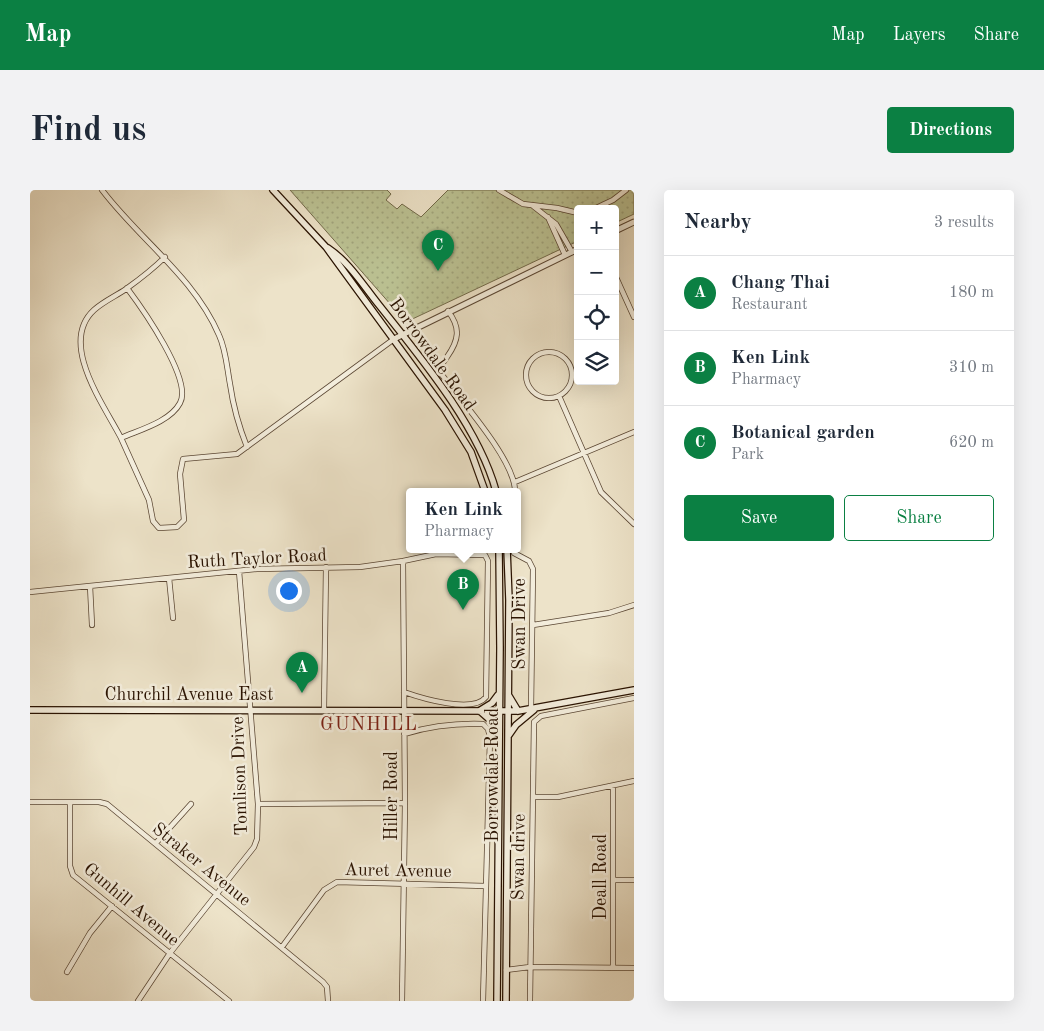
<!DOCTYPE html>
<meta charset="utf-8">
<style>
:root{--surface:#fff;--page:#f2f2f3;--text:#1f2937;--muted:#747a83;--line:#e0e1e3;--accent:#0b8043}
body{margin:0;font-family:"Old Standard TT",serif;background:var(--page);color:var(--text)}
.controls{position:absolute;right:15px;top:15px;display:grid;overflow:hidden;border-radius:5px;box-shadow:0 5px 20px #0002}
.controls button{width:45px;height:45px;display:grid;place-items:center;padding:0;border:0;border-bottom:1px solid var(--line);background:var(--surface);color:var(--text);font:25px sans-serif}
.you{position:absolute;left:258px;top:400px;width:18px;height:18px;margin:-12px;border:4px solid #fff;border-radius:50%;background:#1a73e8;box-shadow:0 0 0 8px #1a73e833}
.badge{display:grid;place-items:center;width:32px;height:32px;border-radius:50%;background:var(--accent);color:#fff;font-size:16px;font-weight:700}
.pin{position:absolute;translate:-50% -41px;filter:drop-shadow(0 1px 2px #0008)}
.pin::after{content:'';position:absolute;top:26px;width:18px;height:15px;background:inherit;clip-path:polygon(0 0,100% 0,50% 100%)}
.popup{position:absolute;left:376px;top:298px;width:115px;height:65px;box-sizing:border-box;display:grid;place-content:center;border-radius:5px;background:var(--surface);filter:drop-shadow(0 1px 4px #0005);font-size:16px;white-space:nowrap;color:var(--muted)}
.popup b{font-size:19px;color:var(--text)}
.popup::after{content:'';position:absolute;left:50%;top:100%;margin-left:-10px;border:10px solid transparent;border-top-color:var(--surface)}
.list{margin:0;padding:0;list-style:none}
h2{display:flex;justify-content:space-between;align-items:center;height:65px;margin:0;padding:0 20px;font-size:21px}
h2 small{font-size:16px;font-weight:400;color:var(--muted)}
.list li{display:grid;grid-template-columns:32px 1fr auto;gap:15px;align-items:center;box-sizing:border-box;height:75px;padding:0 20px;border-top:1px solid var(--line)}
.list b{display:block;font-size:19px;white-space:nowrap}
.list p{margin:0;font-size:16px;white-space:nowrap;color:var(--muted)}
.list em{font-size:16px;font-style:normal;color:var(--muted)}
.actions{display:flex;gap:10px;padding:15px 20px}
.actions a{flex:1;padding:11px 0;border:1px solid var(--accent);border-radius:5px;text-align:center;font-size:18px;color:var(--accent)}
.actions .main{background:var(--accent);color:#fff}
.icon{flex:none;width:28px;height:28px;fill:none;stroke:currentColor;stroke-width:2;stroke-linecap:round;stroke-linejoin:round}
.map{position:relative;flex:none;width:604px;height:811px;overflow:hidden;border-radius:5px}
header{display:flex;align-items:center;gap:30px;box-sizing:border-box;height:70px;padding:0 25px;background:var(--accent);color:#fff}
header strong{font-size:24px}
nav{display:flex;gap:28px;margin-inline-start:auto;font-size:18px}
.intro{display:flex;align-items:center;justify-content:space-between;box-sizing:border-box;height:120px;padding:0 30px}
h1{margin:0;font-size:35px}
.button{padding:12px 22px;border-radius:5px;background:var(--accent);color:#fff;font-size:18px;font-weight:700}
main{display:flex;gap:30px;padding:0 30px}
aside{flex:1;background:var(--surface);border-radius:5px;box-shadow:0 5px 20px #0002}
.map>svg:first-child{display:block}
.garden{fill:url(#garden-dots);stroke:#726a4a}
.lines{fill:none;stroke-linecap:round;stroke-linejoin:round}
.minor-casing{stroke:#5a4633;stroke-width:6}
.tertiary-casing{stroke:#5a4633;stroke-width:7}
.secondary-casing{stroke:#291201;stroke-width:8}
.minor{stroke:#f3eddc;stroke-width:4.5}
.tertiary{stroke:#f3eddc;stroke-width:5}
.secondary{stroke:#f3eddc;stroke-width:5.5}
.labels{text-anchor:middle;stroke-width:5;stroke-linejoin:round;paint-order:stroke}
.street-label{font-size:18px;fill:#291201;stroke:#f3eddc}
.neighbourhood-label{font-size:19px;letter-spacing:1px;fill:#7a1f14;stroke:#f3eddc}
</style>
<header>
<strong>Map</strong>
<nav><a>Map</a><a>Layers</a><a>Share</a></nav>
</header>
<div class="intro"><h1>Find us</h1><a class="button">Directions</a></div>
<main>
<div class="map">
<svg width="604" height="811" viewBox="0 0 604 811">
<defs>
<pattern id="garden-dots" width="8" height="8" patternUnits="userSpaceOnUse" patternTransform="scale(1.25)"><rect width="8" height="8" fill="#bcc394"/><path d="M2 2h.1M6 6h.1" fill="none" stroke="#a2a67e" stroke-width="1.8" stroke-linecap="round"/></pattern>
</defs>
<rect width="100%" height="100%" fill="#ede3c9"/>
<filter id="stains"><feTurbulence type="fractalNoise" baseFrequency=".004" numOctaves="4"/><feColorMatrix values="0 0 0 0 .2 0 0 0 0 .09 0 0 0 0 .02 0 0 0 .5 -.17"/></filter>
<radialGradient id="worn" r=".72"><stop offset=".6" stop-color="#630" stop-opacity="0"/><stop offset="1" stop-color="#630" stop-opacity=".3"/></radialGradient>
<path class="garden" d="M260,0H357L361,4L356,10L367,19L372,14L391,27L418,0H604V24L585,33V19H548V51L376,132Z"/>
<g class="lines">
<g class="minor-casing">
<path id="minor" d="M72,0C110,50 164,87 189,145C196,160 197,178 200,194C203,215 209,237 217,257
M469,0L493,14L527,18L548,23
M503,16L526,34L542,62
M564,19L583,10L596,0
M518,27L535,65
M585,85L604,127
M97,98C112,118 163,190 150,213C140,232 109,240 91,248L119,310L123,331L129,338L147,337L154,330L150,284L153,269L207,264L364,149
M418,121C431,138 429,150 417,167C414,172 410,175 409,181C429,208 485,270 485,301
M496 185a23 23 0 1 1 46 0a23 23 0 1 1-46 0Z
M529,206L571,302L604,334
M91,248C74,215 28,153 64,120C74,111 86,106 96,99C110,89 123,79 135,67
M485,292L604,242
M484,359V363L499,371L503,379L501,519
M139,388L143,428
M60,396L62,435
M0,402L227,379L330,377L373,371L406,364L455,365L458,371L456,507C443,524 391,508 374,502
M503,435L579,423L604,415
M294,519L296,377
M374,544C401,536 425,533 453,534L458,539L460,547L453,811
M503,607H528L604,591
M0,612H69L77,614L293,792L297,797L298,811
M40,612V676L43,685L199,811
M228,614L375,613
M126,653L161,614
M584,690H604
M252,757L294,700L307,692L456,696
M583,778V596
M476,780L500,777L604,778
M37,782L60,743L82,716
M108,811L140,763L224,657L227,649L228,614L209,381
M372,811L375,613L373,371
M500,811L504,532L511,526L604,508"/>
</g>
<g class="tertiary-casing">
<path id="tertiary" d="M585,41L604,32
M364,149L548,59"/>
</g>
<g class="secondary-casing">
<path id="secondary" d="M243,0L296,57L415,220L441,262L455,301
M298,58C319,72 333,95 349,115C391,168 448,236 466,301
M479,506L488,521
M0,520L488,521L604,500
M449,521L462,513L468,505
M451,522L468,537
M479,545L486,535L504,520
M467,811L470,458L469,359
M476,811L479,410L477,359"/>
</g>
<use href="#minor" class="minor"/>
<use href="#tertiary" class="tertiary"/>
<use href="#secondary" class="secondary"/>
</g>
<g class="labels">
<g class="street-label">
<text transform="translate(403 164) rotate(54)" y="6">Borrowdale Road</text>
<text transform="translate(227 368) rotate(-3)" y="6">Ruth Taylor Road</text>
<text transform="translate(489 434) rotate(-90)" y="6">Swan Drive</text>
<text x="159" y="510">Churchil Avenue East</text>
<text transform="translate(462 585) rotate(-90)" y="6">Borrowdale Road</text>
<text transform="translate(209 586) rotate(-92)" y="6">Tomlison Drive</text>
<text transform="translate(361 606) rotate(-90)" y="6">Hiller Road</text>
<text transform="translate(488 667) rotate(-89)" y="6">Swan drive</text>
<text transform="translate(172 674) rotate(39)" y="6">Straker Avenue</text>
<text transform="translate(368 680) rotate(1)" y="6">Auret Avenue</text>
<text transform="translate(570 687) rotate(-90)" y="6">Deall Road</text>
<text transform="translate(102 714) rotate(40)" y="6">Gunhill Avenue</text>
</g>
<g class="neighbourhood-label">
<text x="339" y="540">GUNHILL</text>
</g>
</g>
<rect width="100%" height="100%" filter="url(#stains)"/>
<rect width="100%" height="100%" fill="url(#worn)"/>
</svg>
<div class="controls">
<button>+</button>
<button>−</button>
<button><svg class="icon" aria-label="locate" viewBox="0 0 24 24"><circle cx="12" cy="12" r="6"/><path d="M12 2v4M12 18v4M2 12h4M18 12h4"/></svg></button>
<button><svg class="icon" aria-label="layers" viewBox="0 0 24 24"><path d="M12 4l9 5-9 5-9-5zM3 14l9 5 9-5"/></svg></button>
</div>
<div class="you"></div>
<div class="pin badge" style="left:272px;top:503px">A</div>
<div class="pin badge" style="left:433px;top:420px">B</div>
<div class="popup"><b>Ken Link</b>Pharmacy</div>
<div class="pin badge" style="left:408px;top:81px">C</div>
</div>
<aside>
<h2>Nearby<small>3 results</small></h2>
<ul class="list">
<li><span class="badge">A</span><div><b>Chang Thai</b><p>Restaurant</p></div><em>180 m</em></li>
<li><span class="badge">B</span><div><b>Ken Link</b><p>Pharmacy</p></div><em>310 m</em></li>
<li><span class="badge">C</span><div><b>Botanical garden</b><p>Park</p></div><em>620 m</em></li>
</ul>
<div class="actions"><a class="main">Save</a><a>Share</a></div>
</aside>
</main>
